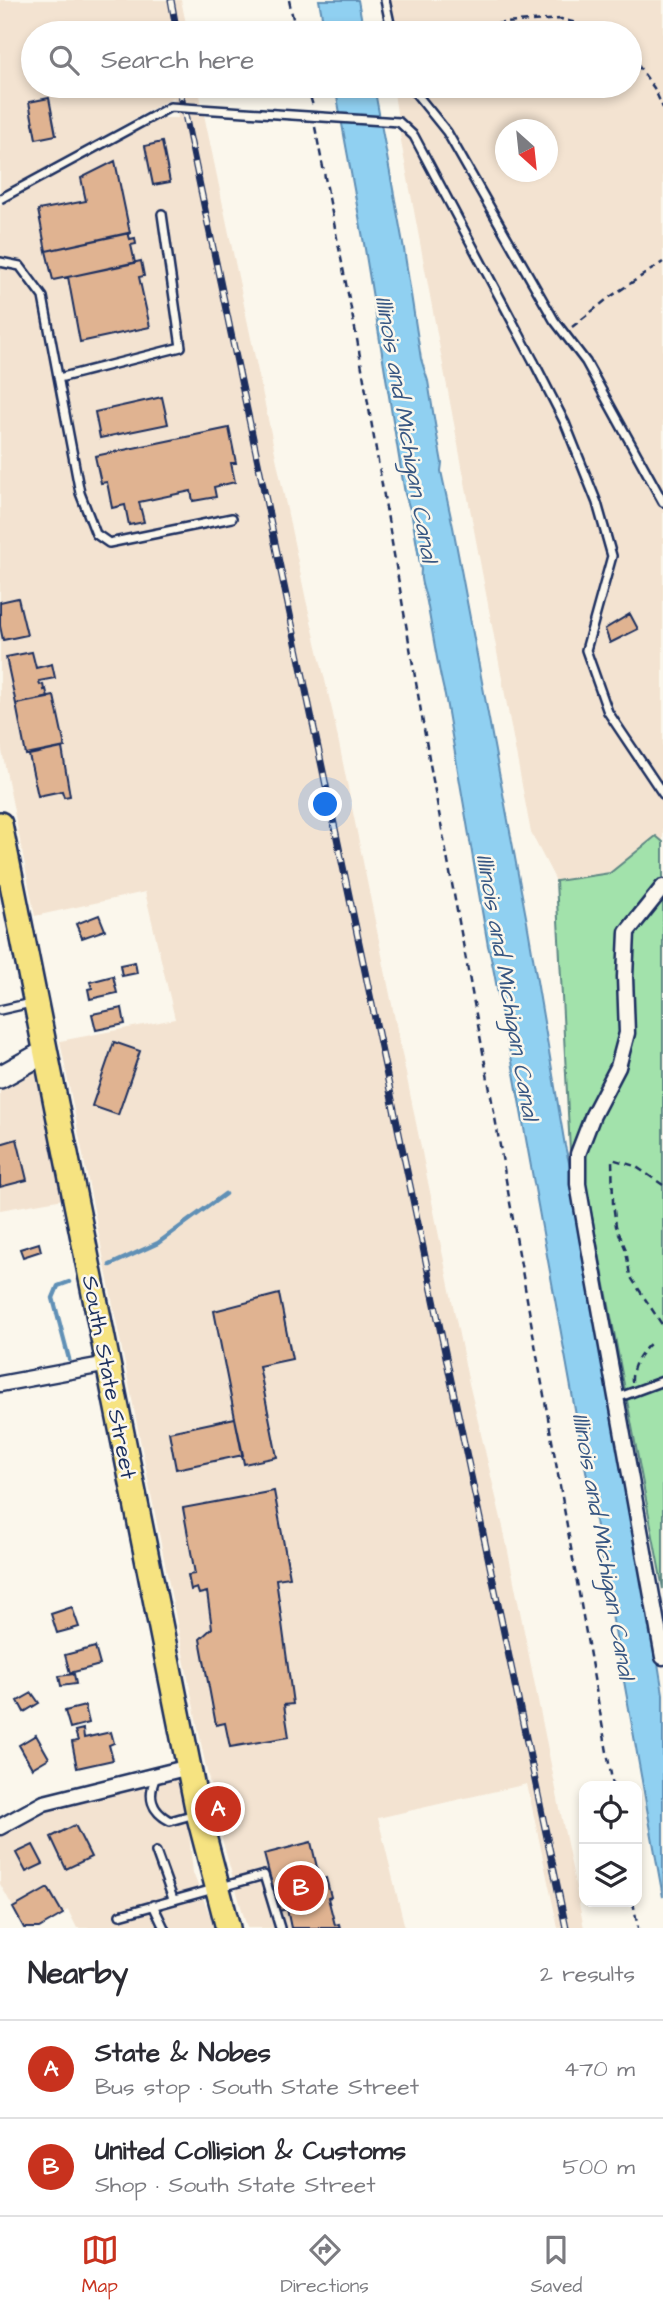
<!DOCTYPE html>
<meta charset="utf-8">
<style>
:root{--surface:#fff;--page:#f2f2f3;--text:#2b2b33;--muted:#7c7c81;--line:#e1e1e2;--accent:#c8321e}
body{margin:0;font-family:"Architects Daughter",sans-serif;background:var(--page);color:var(--text)}
.controls{position:absolute;right:21px;bottom:21px;display:grid;overflow:hidden;border-radius:14px;box-shadow:0 4px 10px #0003}
.controls button{width:63px;height:63px;display:grid;place-items:center;padding:0;border:0;border-bottom:2px solid var(--line);background:var(--surface);color:var(--text);font:35px sans-serif}
.compass{position:absolute;left:495px;top:119px;width:63px;height:63px;border-radius:50%;background:var(--surface);box-shadow:0 4px 10px #0003;rotate:153deg}
.you{position:absolute;left:326px;top:805px;width:24px;height:24px;margin:-18px;border:5px solid #fff;border-radius:50%;background:#1a73e8;box-shadow:0 0 0 10px #1a73e833}
.badge{display:grid;place-items:center;width:46px;height:46px;border-radius:50%;background:var(--accent);color:#fff;font-size:23px;font-weight:700}
.pin{position:absolute;translate:-50% -50%;border:4px solid #fff;box-shadow:0 2px 7px #0006}
.list{margin:0;padding:0;list-style:none}
h2{display:flex;justify-content:space-between;align-items:center;height:91px;margin:0;padding:0 28px;font-size:30px}
h2 small{font-size:23px;font-weight:400;color:var(--muted)}
.list li{display:grid;grid-template-columns:46px 1fr auto;gap:21px;align-items:center;box-sizing:border-box;height:98px;padding:0 28px;border-top:2px solid var(--line)}
.list b{display:block;font-size:26px;white-space:nowrap}
.list p{margin:0;font-size:23px;white-space:nowrap;color:var(--muted)}
.list em{font-size:23px;font-style:normal;color:var(--muted)}
.icon{flex:none;width:38px;height:38px;fill:none;stroke:currentColor;stroke-width:2;stroke-linecap:round;stroke-linejoin:round}
.map{position:relative;flex:none;width:663px;height:1928px;overflow:hidden}
.search{position:absolute;background:var(--surface);box-shadow:0 4px 10px #0003;left:21px;right:21px;top:21px;height:77px;display:flex;align-items:center;gap:18px;box-sizing:border-box;padding:0 24px;border-radius:38px;color:var(--muted);font-size:26px}
.sheet{height:287px;background:var(--surface)}
nav{display:flex;justify-content:space-around;align-items:center;box-sizing:border-box;height:98px;border-top:2px solid var(--line);background:var(--surface);font-size:19px;color:var(--muted)}
nav a{display:grid;justify-items:center;gap:4px}
nav .on{color:var(--accent)}
.map>svg:first-child{display:block}
.built{fill:#f3e3d1;fill-rule:evenodd}
.green{fill:#a2e2ab;stroke:#5e8884;stroke-width:2}
.water{fill:#90d0f1;stroke:#6190b6;stroke-width:2}
.lines{fill:none;stroke-linecap:round;stroke-linejoin:round}
.stream{stroke:#6190b6;stroke-width:4.5}
.building{fill:#e0b391;stroke:#1b2f5e;stroke-width:2}
.lane-casing{stroke:#1b2f5e;stroke-width:12}
.street-casing{stroke:#1b2f5e;stroke-width:19}
.secondary-casing{stroke:#1b2f5e;stroke-width:26}
.primary-casing{stroke:#1b2f5e;stroke-width:28}
.path{stroke:#1b2f5e;stroke-width:2.5;stroke-dasharray:7 5;stroke-linecap:butt}
.lane{stroke:#fbf7ec;stroke-width:7}
.street{stroke:#fbf7ec;stroke-width:14}
.secondary{stroke:#fbf7ec;stroke-width:21}
.primary{stroke:#f6e381;stroke-width:23}
.rail-casing{stroke:#1b2f5e;stroke-width:7}
.rail{stroke:#fbf7ec;stroke-width:4.5;stroke-dasharray:13;stroke-linecap:butt}
.lane-bridge-casing{stroke:#1b2f5e;stroke-width:12;stroke-linecap:butt}
.lane-bridge{stroke:#fbf7ec;stroke-width:7}
.labels{text-anchor:middle;stroke-width:5;stroke-linejoin:round;paint-order:stroke}
.street-label{font-size:23px;fill:#1b2f5e;stroke:#fbf7ec}
.water-label{font-size:24px;font-style:italic;fill:#385783;stroke:#fbf7ec}
</style>
<div class="map">
<svg width="663" height="1928" viewBox="0 0 663 1928">
<rect width="100%" height="100%" fill="#fbf7ec"/>
<filter id="ink" filterUnits="userSpaceOnUse"><feTurbulence type="fractalNoise" baseFrequency=".0143" numOctaves="2"/><feDisplacementMap in="SourceGraphic" scale="14" xChannelSelector="R" yChannelSelector="G"/><feConvolveMatrix kernelMatrix="1 2 1 2 8 2 1 2 1" color-interpolation-filters="sRGB"/></filter>
<g filter="url(#ink)">
<path class="built" d="M0,0H181L188,33H33V86H198L306,600L333,714L468,1379L503,1527L584,1928H558L527,1784L378,1818L405,1928H247L222,1839L203,1753L60,1041L175,1019L145,892L35,916L0,741V205L160,118H178L174,97L0,193Z
M380,0H663V842L656,836L610,873L556,881L531,833L402,147L393,86H630V33H385ZM505,130H548V172H505Z
M38,1060L64,1199L0,1210V1081Z
M183,1773L193,1873L215,1928H77L68,1910L38,1928H25L0,1884V1831L46,1805Z"/>
<path class="green" d="M656,836L663,842V1589L589,1201L570,1151L556,881L610,873Z"/>
<path class="water" d="M319,0H358L364,33H325Z
M335,86H374L404,249L421,359L428,381L436,430L442,463L441,471L453,527L527,922L565,1146L574,1183L625,1458L663,1694V1897C611,1617 563,1336 511,1056C500,1020 498,982 488,946L445,695C437,664 433,634 427,602C425,591 419,582 421,570L412,516L405,494L365,249Z"/>
<g class="lines">
<path class="stream" d="M110,1265L158,1243L225,1194
M69,1282L58,1286L53,1298L69,1359"/>
</g>
<path class="building" d="M49,98L56,135L36,139L29,102Z
M162,142L170,182L153,185L145,146Z
M115,161L130,233L46,251L38,210L86,201L81,178Z
M128,233L130,239L135,238L136,244L131,245L135,263L53,280L46,251Z
M141,261L144,276L139,277L150,327L80,342L68,277Z
M162,397L168,424L100,438L95,412Z
M229,428L236,463H231L235,482L214,487L216,497L193,501L191,491L139,502L144,522L129,525L125,505L112,508L107,482L101,483L95,456Z
M18,598L27,635L3,640L0,626V602Z
M630,614L638,629L610,643L605,629Z
M32,652L36,668L52,664L55,678L39,681L40,685L43,684L44,690L46,689L48,698L16,704L6,657Z
M54,696L65,747L26,755L16,704Z
M62,748L70,796L64,797L62,791L38,796L29,755Z
M99,915L105,930L82,938L76,924Z
M135,962L137,973L122,976L120,965Z
M113,976L117,993L90,999L88,989L92,988L90,982Z
M122,1008L125,1024L96,1030L92,1014Z
M114,1042L140,1051L118,1115L92,1106Z
M17,1139L27,1180L0,1187V1144Z
M39,1243L41,1251L23,1257L20,1249Z
M279,1294L292,1359L259,1366L277,1457L244,1464L214,1311Z
M235,1418L243,1455L176,1469L169,1432Z
M274,1491L290,1577L276,1579L293,1704L284,1705L289,1737L230,1747L225,1723L216,1725L200,1639L212,1628L207,1592L199,1594L197,1588L191,1590L188,1575L195,1574L183,1508Z
M72,1607L79,1627L57,1633L51,1614Z
M95,1647L100,1665L70,1673L65,1655Z
M74,1674L76,1684L61,1686L59,1676Z
M32,1693L39,1703L24,1712L18,1701Z
M85,1706L89,1723L70,1728L65,1711Z
M83,1729L84,1738L111,1732L114,1743L109,1745L113,1760L77,1768L72,1742L78,1741L75,1731Z
M36,1735L49,1758L32,1768L19,1745Z
M75,1825L91,1857L66,1869L51,1837Z
M311,1842L320,1880L326,1878L331,1897L328,1898L335,1925L339,1924L340,1928H291L287,1909L279,1911L264,1854Z
M33,1845L43,1864L26,1872L16,1853Z
M48,1888L63,1914L39,1928H24L13,1908Z"/>
<g class="lines">
<g class="lane-casing">
<path id="lane" d="M385,0L392,33
M410,86L447,132L554,320L586,362L663,502
M0,262L20,266L43,297L80,493L96,534L109,543L232,518
M534,362L565,423L597,503L612,556L586,650L608,712L663,794
M59,378L181,347L162,214
M0,1010L31,1003
M617,1398L663,1381
M156,1777C147,1796 151,1811 170,1821L195,1814
M156,1852L173,1899
M153,1905L164,1928
M120,1915L264,1875L280,1928"/>
</g>
<g class="street-casing">
<path id="street" d="M663,887L627,932L625,977L627,1033L618,1067L593,1115L578,1154V1184L587,1236L663,1657
M0,1384L108,1364
M0,1827L44,1803L189,1767"/>
</g>
<g class="secondary-casing">
<path id="secondary" d="M0,1077L45,1052"/>
</g>
<g class="primary-casing">
<path id="primary" d="M0,824L198,1813L228,1928"/>
</g>
<path class="path" d="M289,0L296,33
M449,33L503,23L561,19L614,33
M630,54L654,88L663,108
M307,86L313,106
M315,127L357,339L430,764L494,1112L613,1786
M572,327L610,297L663,262
M663,1185L635,1166L612,1159L613,1203L616,1226L626,1250L630,1276L663,1326
M632,1382C631,1366 640,1353 651,1343
M633,1902L638,1928"/>
<use href="#lane" class="lane"/>
<use href="#street" class="street"/>
<use href="#secondary" class="secondary"/>
<use href="#primary" class="primary"/>
<g class="rail-casing">
<path id="rail" d="M171,0L177,33
M179,86L566,1928"/>
</g>
<use href="#rail" class="rail"/>
<g class="lane-bridge-casing">
<path id="lane-bridge" d="M0,199L170,107L399,122L414,136L534,362"/>
</g>
<use href="#lane-bridge" class="lane-bridge"/>
</g>
</g>
<g class="labels">
<g class="street-label">
<text transform="translate(110 1377) rotate(79)" y="8">South State Street</text>
</g>
<g class="water-label">
<text transform="translate(407 429) rotate(80)" y="8">Illinois and Michigan Canal</text>
<text transform="translate(508 987) rotate(80)" y="8">Illinois and Michigan Canal</text>
<text transform="translate(604 1546) rotate(80)" y="8">Illinois and Michigan Canal</text>
</g>
</g>
</svg>
<div class="controls">
<button><svg class="icon" aria-label="locate" viewBox="0 0 24 24"><circle cx="12" cy="12" r="6"/><path d="M12 2v4M12 18v4M2 12h4M18 12h4"/></svg></button>
<button><svg class="icon" aria-label="layers" viewBox="0 0 24 24"><path d="M12 4l9 5-9 5-9-5zM3 14l9 5 9-5"/></svg></button>
</div>
<svg class="compass" viewBox="-18 -18 36 36"><path d="M0-13l5 13h-10z" fill="#e53935"/><path d="M0 13l5-13h-10z" fill="#7c7c81"/></svg>
<div class="you"></div>
<div class="pin badge" style="left:218px;top:1809px">A</div>
<div class="pin badge" style="left:301px;top:1888px">B</div>
<div class="search"><svg class="icon" aria-label="search" viewBox="0 0 24 24"><circle cx="10" cy="10" r="6"/><path d="M15 15l6 6"/></svg>Search here</div>
</div>
<section class="sheet">
<h2>Nearby<small>2 results</small></h2>
<ul class="list">
<li><span class="badge">A</span><div><b>State &amp; Nobes</b><p>Bus stop · South State Street</p></div><em>470 m</em></li>
<li><span class="badge">B</span><div><b>United Collision &amp; Customs</b><p>Shop · South State Street</p></div><em>500 m</em></li>
</ul>
</section>
<nav>
<a class="on"><svg class="icon" aria-label="map" viewBox="0 0 24 24"><path d="M3 6l6-2 6 2 6-2v14l-6 2-6-2-6 2zM9 4v14M15 6v14"/></svg>Map</a>
<a><svg class="icon" aria-label="directions" viewBox="0 0 24 24"><path d="M12 3l9 9-9 9-9-9zM9 14v-3h6M13 9l2 2-2 2"/></svg>Directions</a>
<a><svg class="icon" aria-label="saved" viewBox="0 0 24 24"><path d="M7 4h10v16l-5-4-5 4z"/></svg>Saved</a>
</nav>
